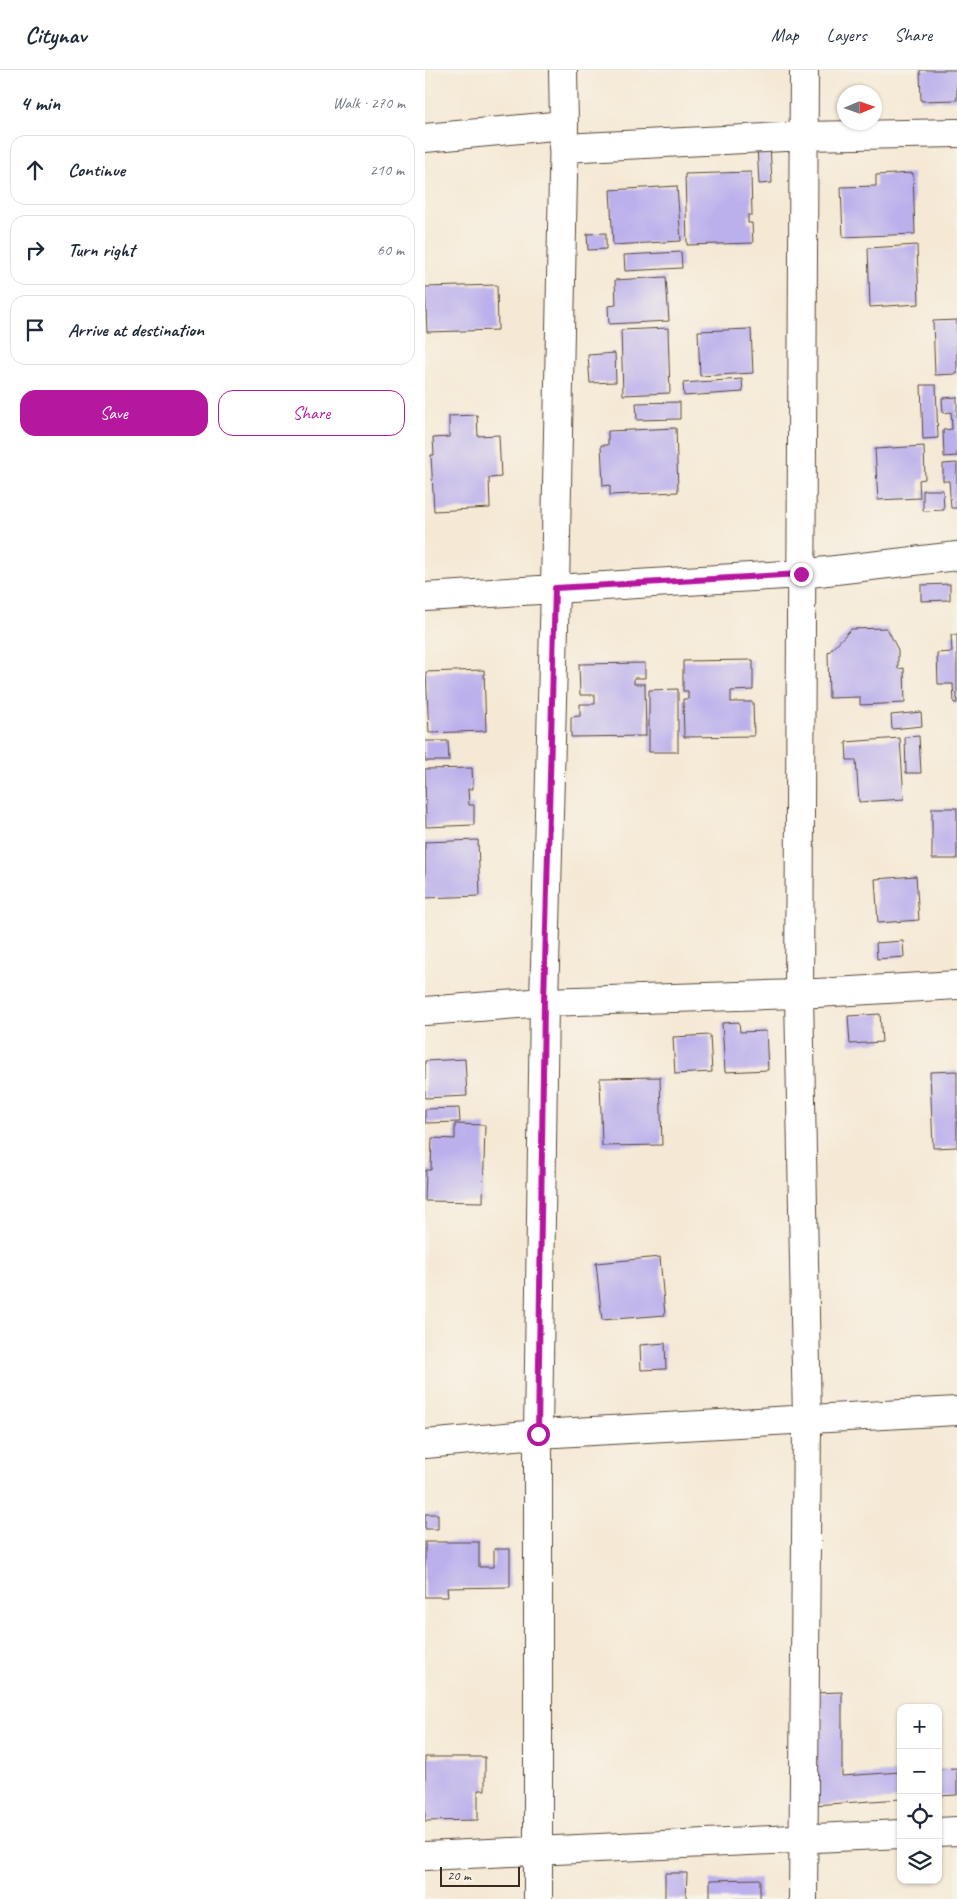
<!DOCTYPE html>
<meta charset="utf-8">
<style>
:root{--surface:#fff;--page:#f2f2f3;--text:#1f2937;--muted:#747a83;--line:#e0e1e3;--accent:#b5179e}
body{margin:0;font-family:Caveat,sans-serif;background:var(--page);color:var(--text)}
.controls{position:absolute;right:15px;bottom:15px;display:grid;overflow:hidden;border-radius:10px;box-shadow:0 1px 4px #0004}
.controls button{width:45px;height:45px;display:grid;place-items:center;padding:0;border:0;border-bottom:1px solid var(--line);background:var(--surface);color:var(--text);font:25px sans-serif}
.compass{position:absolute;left:412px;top:15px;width:45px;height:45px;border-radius:50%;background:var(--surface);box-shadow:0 1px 4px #0004;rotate:88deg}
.scale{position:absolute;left:15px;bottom:12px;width:80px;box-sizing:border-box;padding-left:5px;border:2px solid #3b2a1e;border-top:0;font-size:14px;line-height:18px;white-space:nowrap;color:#3b2a1e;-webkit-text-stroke:4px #f7f3e8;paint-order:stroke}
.stop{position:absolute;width:15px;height:15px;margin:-11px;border:4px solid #b5179e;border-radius:50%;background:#fff}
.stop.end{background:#b5179e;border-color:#fff;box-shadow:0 1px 5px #0008}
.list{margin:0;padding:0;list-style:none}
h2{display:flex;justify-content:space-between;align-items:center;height:65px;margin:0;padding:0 20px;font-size:21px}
h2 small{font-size:16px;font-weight:400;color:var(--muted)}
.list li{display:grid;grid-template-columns:32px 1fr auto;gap:15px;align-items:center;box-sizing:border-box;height:70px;margin:0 10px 10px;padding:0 10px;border:1px solid var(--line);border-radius:15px}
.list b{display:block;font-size:19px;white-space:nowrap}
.list em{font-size:16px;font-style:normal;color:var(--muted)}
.actions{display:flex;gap:10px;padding:15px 20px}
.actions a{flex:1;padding:11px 0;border:1px solid var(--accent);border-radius:15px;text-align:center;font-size:18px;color:var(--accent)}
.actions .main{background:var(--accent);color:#fff}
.icon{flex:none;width:28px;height:28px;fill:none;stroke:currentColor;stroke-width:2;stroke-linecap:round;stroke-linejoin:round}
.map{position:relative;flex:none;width:532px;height:1829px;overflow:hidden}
header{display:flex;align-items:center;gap:30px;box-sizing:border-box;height:70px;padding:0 25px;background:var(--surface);border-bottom:1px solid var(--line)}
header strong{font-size:24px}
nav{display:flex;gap:28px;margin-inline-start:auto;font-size:18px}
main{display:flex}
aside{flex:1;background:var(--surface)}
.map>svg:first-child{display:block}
.building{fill:#bcb0ec}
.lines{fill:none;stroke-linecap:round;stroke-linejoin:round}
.minor-casing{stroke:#574739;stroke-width:30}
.minor{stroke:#fff;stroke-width:28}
.route{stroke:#b5179e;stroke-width:6}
</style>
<header>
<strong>Citynav</strong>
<nav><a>Map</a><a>Layers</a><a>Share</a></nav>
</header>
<main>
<aside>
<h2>4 min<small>Walk · 270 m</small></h2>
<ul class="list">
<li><svg class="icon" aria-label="ahead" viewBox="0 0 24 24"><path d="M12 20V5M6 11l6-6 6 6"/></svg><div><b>Continue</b></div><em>210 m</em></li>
<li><svg class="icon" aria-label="right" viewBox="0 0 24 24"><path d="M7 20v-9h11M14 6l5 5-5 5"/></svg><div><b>Turn right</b></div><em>60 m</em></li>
<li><svg class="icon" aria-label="arrive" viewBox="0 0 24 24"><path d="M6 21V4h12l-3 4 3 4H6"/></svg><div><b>Arrive at destination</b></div></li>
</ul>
<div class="actions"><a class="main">Save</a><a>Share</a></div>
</aside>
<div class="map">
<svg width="532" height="1829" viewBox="0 0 532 1829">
<rect width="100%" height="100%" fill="#f7f3e8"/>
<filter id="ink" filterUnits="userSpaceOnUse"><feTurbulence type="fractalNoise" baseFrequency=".02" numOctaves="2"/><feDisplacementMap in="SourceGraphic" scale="10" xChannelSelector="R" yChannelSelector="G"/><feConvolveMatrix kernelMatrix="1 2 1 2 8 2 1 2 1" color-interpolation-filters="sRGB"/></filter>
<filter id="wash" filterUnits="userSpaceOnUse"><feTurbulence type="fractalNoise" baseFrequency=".0096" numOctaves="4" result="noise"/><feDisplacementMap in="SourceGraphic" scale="20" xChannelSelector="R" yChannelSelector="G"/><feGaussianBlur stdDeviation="1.12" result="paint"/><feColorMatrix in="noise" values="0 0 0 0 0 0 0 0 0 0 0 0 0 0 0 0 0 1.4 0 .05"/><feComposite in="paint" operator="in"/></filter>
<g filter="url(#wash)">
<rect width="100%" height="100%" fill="#f5e9d5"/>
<g id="blocks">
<path class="building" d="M495,0H532V30L496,31Z
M345,74L347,113L334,114L332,75Z
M326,102L327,145H323V153H327L328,173L262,175L260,104Z
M488,103L490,164L418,167L416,117L451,116V105Z
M252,116L256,171L188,175L185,120Z
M181,163V179L163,180L162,164Z
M492,175L494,234L445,237L443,178Z
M256,182L257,198L200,201L199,185Z
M241,207L244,251L184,254L183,236L191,235L190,210Z
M72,215L73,260L2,262L0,217Z
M532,250V304L510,305L508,251Z
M243,258L245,323L198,325L196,260Z
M326,259L328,303L275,306L273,261Z
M190,283L191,312L165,313L163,285Z
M317,309L318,322L259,326L258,313Z
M496,315H511L513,368L498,369Z
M532,327V386L519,387L518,360L527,359L526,342L518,343L517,328Z
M255,332V349L212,350L211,333Z
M52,345L53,366L74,365L76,407L64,408L65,438L9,441L6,385H9L8,368L24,367V346Z
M251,358L253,422L185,425V415L178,416L176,375H183V361Z
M499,376L500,409L494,410L495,428L453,430L450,379Z
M532,393V438H526L524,411H518V394Z
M498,420H518L519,440L498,441Z
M525,514V530L496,531V515Z
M462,558L473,580V599L479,598L480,633L435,635V627L404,628L403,583L426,559Z
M526,565H532V633H529L528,614H513L512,583L527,582Z
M328,590V620L306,621V632H328L329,666L259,667L258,629H263V621H258V591Z
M220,593V608H209V614H220L221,666L146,667V647L155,646V634H170V625H155L154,594Z
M59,600L61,661L4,663L1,602Z
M253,619V682H224V620Z
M496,642L497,656L467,659L466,645Z
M494,666L496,703H481L480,667Z
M475,668L479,729L434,732L431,690H422L421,672Z
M0,671H23L24,691H0Z
M47,698L48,719H43L44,735H49V755L1,757L0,699Z
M507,738H532V789H507Z
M53,770L55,826L0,828V772Z
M491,806L494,850L453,853L450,809Z
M478,871L479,887L452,889L451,873Z
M455,944L457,972L425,974L423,946Z
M314,952L315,962L341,961L343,1000L300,1002L297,953Z
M285,965L287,1002L250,1004L248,967Z
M40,989L42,1026L0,1028V991Z
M532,1001V1077L508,1078L505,1002Z
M235,1007L237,1075L177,1076L175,1008Z
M34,1038L35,1052L0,1053V1039Z
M30,1054L60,1055L58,1132L0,1131L1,1100H6L7,1068L30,1069Z
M235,1187L240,1245L177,1250L171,1193Z
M240,1273L241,1299L216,1300L215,1275Z
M0,1444H13V1459H0Z
M0,1472H54V1497H69V1479H85V1517L22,1518L23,1527H0Z
M417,1622V1706L476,1702V1729L388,1735L387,1623Z
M0,1687H60V1720H53V1750L0,1751Z
M532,1698V1725L513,1726V1699Z
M240,1803H262L261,1829H240Z
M335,1809V1829H285V1810Z"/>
</g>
</g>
<g filter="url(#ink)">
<use href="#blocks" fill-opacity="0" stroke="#574739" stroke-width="1"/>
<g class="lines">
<g class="minor-casing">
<path id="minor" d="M0,68L139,55
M138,78L379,66L532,63
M0,527L376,504L532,486
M0,941L119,932L374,924L532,915
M0,1374L113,1364L532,1341
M513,1762L532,1761
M0,1786L476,1764
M113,1829V1364L119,932L130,518L139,55L138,0
M378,1829L382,1351L374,924L379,0"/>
</g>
<use href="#minor" class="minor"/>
</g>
</g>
<g class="lines" filter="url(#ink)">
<path class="route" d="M113,1364L119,932L130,518L376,504"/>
</g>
</svg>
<div class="controls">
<button>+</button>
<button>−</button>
<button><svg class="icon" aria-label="locate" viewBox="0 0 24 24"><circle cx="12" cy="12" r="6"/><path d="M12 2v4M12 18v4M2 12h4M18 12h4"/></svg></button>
<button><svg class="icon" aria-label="layers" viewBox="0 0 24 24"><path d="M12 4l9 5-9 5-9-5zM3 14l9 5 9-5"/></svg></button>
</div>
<svg class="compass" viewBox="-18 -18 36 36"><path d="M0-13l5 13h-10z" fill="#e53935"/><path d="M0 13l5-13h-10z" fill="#747a83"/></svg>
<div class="scale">20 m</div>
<div class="stop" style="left:113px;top:1364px"></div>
<div class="stop end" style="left:376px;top:504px"></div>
</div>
</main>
